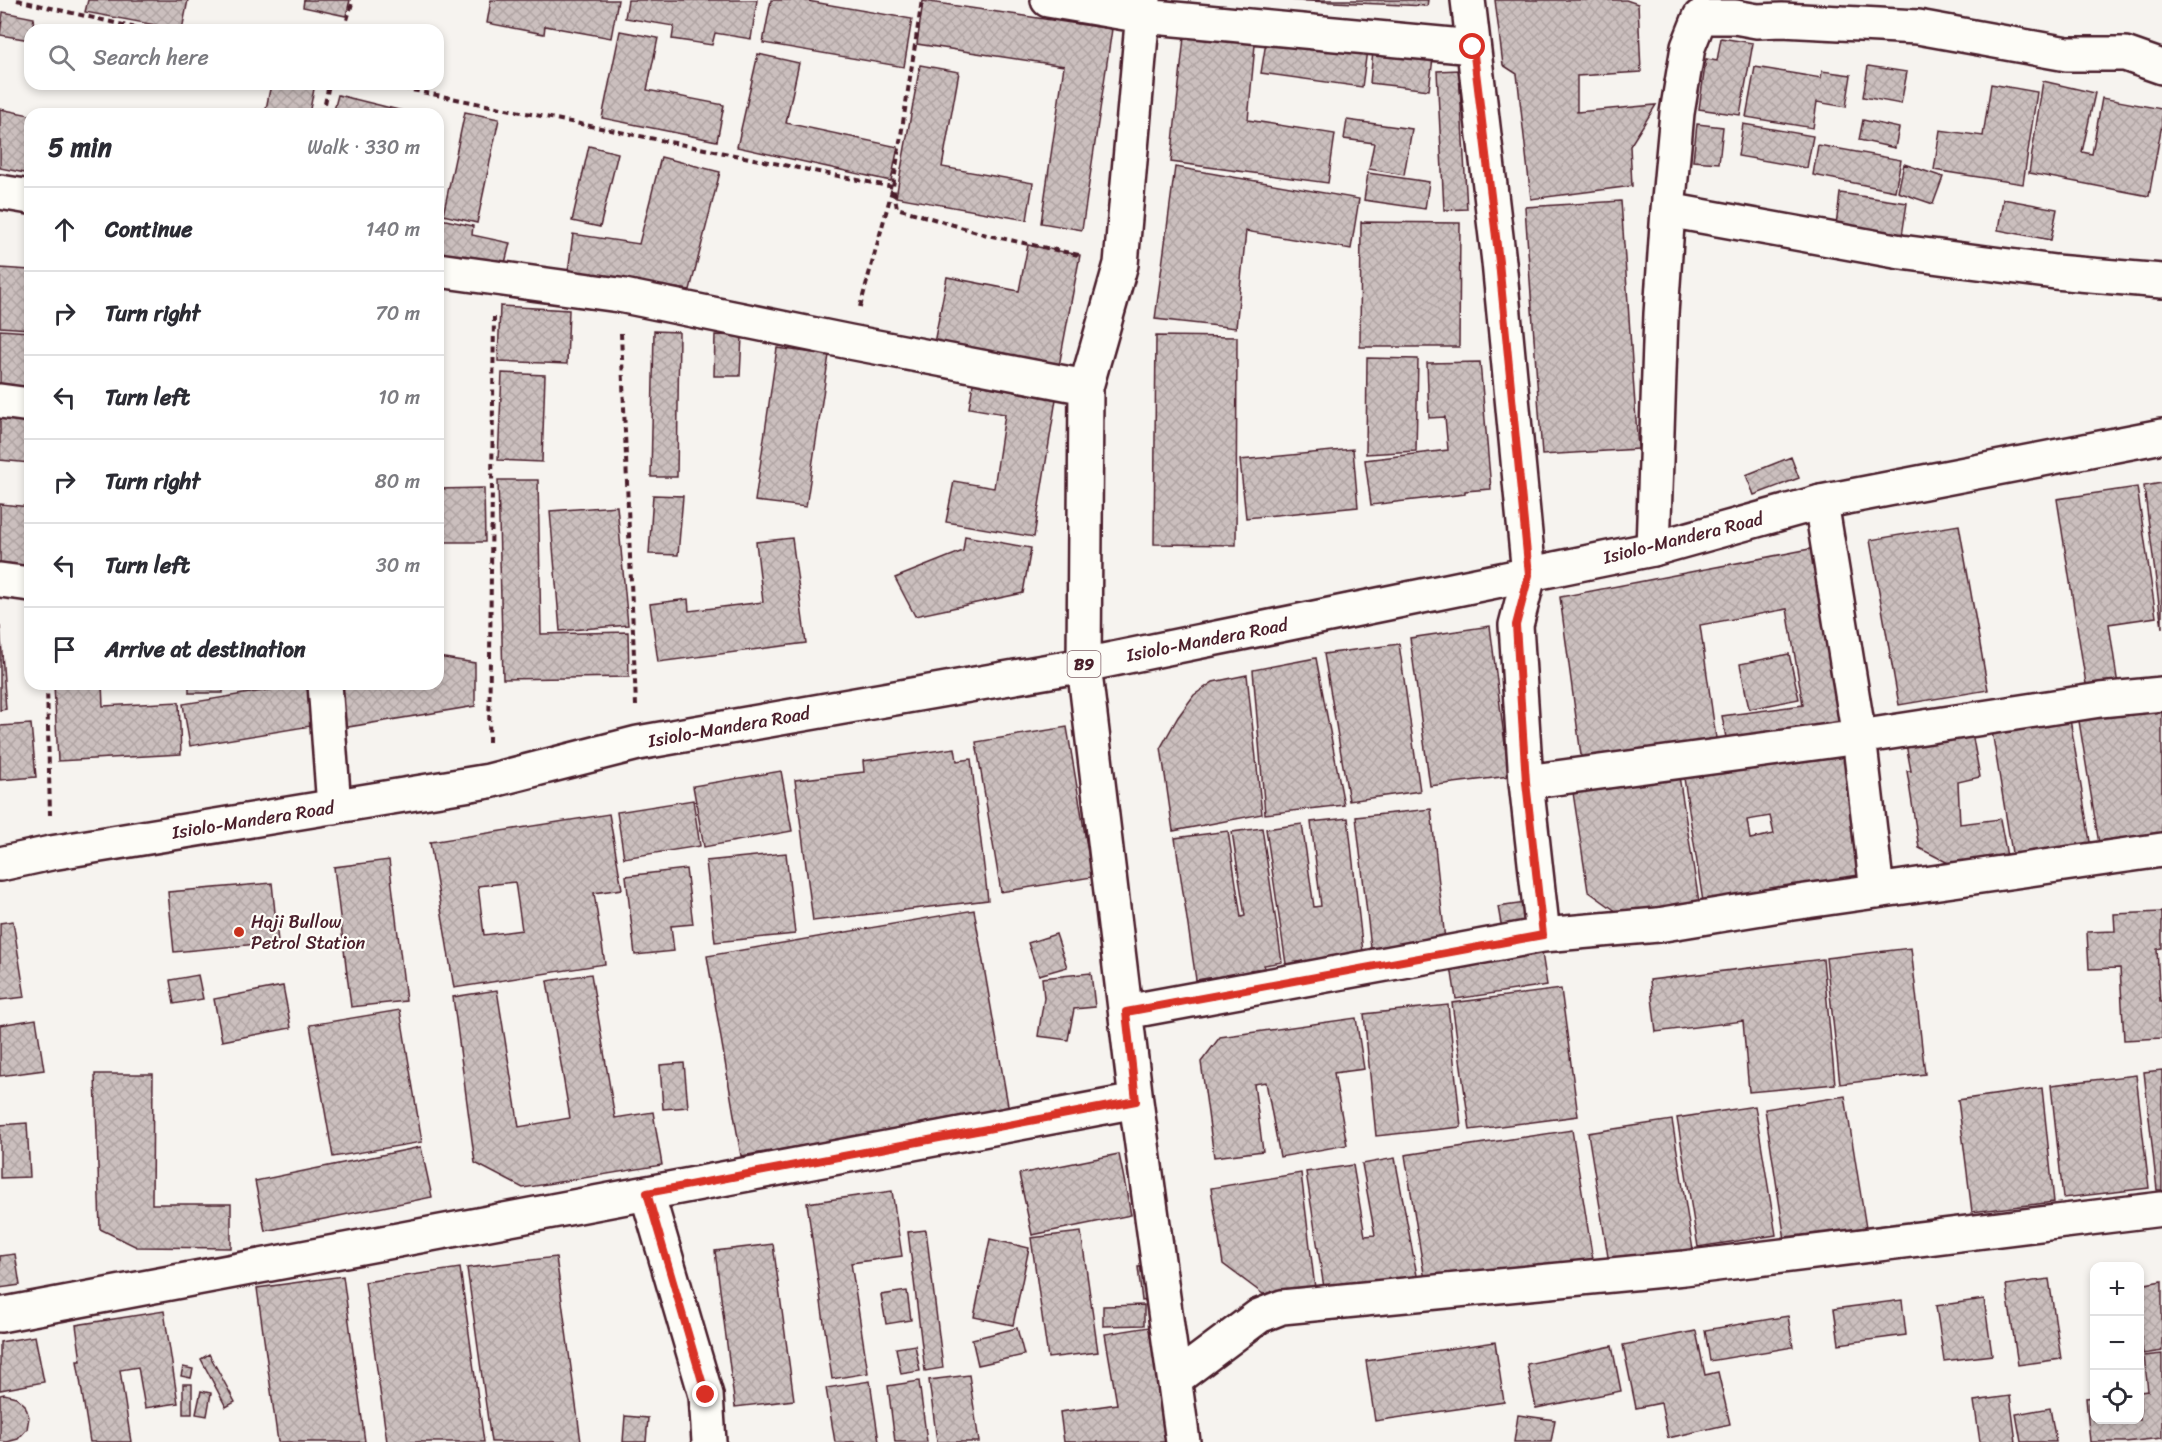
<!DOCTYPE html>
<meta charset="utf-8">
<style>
:root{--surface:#fff;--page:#f2f2f3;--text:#2b2b33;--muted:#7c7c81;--line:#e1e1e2}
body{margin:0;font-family:Sriracha,sans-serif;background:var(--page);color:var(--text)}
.controls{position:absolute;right:18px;bottom:18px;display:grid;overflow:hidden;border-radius:12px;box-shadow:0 3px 9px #0003}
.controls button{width:54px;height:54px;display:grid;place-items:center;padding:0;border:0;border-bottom:2px solid var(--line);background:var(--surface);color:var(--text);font:30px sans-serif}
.stop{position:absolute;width:18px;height:18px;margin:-14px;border:4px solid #d93025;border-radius:50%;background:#fff}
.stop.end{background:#d93025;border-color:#fff;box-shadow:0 2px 6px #0008}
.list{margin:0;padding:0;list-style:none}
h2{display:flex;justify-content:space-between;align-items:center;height:78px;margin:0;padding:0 24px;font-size:26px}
h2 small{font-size:20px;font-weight:400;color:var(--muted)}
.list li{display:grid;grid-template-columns:39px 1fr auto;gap:18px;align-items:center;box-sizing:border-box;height:84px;padding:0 24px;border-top:2px solid var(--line)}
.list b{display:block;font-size:22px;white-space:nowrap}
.list em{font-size:20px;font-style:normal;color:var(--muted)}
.icon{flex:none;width:33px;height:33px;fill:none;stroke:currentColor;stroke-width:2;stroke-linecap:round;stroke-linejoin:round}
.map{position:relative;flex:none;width:2162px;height:1442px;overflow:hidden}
.search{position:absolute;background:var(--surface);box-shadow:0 3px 9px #0003;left:24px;top:24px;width:420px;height:66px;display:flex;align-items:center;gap:15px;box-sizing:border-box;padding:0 21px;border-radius:18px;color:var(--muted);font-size:22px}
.panel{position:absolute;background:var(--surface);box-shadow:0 3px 9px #0003;left:24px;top:108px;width:420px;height:582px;border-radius:18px}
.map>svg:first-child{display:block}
.building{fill:url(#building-cross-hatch);stroke:#4a1f2b;stroke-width:1.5;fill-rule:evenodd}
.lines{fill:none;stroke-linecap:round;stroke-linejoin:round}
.minor-casing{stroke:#4a1f2b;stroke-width:38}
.highway-casing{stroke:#4a1f2b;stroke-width:38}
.path{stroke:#4a1f2b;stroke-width:4;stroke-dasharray:6 4.5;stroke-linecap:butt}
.minor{stroke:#fdfcf7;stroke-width:33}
.highway{stroke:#fdfcf7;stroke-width:33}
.route{stroke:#d93025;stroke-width:8}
.poi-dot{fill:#c8321e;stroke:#fdfcf7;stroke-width:2}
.labels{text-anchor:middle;stroke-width:4.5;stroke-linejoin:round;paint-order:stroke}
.shield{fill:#fdfcf7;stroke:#806168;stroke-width:1.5}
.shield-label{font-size:16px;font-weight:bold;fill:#4a1f2b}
.street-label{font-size:18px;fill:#4a1f2b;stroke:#fdfcf7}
.poi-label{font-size:18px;fill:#4a1f2b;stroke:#fdfcf7;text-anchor:start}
</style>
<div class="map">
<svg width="2162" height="1442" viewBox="0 0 2162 1442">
<defs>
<pattern id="building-cross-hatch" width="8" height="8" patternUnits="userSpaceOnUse" patternTransform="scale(1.5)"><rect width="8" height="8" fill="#cbbfbe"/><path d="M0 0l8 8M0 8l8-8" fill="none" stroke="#b0a4a3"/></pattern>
</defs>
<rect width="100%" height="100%" fill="#f6f3ef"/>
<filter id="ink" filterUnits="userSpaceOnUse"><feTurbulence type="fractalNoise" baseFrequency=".0167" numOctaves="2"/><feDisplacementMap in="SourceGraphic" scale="12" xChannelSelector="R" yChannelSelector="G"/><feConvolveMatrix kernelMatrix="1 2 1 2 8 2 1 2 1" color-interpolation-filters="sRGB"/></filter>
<g filter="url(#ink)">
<path class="building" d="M88,0H188L182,30L85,12Z
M304,0H350L346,16L303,7Z
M491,0H618L611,38L545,26L544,34L487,23Z
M628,0H757L751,39L715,33L712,45L672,39L674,26L625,18Z
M771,0H802L912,19L904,67L763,43Z
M1285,0H1428L1427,6Z
M1495,0H1626L1638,4L1641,72L1577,76V112L1656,105L1630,146L1632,186L1531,199L1517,74L1503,65Z
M923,1L1112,29L1082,230L1041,223L1064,66L917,44Z
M3,12L34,18L32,30H30V40L0,35Z
M1185,27L1256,34L1248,120L1335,134L1328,183L1171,162Z
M620,31L658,38L647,90L724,105L717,141L602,118Z
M1267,36L1367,50L1362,87L1261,73Z
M1721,38L1753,43L1740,115L1699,109L1706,59L1717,61Z
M1373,51L1433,58L1429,90L1370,83Z
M758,54L799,63L786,123L898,147L891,181L737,147Z
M920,65L959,72L942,167L1033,183L1027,220L896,197Z
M1868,66L1907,72L1901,104L1863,97Z
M1755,67L1821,78L1822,71L1851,75L1846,107L1817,102L1813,128L1746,117Z
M1459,70L1467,209L1444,210L1437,71Z
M2043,81L2095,93L2082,152L2092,154L2102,98L2162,109V124L2149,196L2029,173Z
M271,84H315L309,114H265Z
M1991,84L2037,92L2023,184L1934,170L1940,130L1983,136Z
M338,95L415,114H333Z
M196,108L221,114H194Z
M0,109L30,115V174L0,168Z
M465,112L499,119L477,223L443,215Z
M1347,120L1412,129L1404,175L1369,169L1374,143L1344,139Z
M1863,120L1899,128L1895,148L1859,140Z
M1697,124L1723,127L1719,163L1693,161Z
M1743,124L1813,136L1807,168L1738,156Z
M1818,145L1901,160L1895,191L1813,175Z
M589,146L618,153L600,227L572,221Z
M661,157L720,172L690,290L568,272L573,234L639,244Z
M1904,164L1943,177L1933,204L1898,192Z
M1175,167L1359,199L1351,249L1246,231L1236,328L1155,319Z
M1368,173L1429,182L1425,209L1364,200Z
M1840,193L1907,203L1902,236L1836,226Z
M2003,199L2057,209L2051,240L1998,230Z
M1621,201L1638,449L1542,455L1525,207Z
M441,219L473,226L472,235L510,243L502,275L438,261V233Z
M1361,222L1460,223L1459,347H1360Z
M1028,245L1080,255L1059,366L934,343L947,277L1019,291Z
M0,268L30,270V329L0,327Z
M500,306L569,310L567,364L498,361Z
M0,330L30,332V390L0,387Z
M654,331L679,332L677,477H651Z
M715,335L742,336L740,376H714Z
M1156,336L1237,337L1236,545L1154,544Z
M777,348L829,355L806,507L755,501Z
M1367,358L1418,359L1416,451L1366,454Z
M1480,362L1491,489L1465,491V494L1371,505L1365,460L1448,450L1445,417L1429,418L1427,363Z
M502,373L545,375L542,462L498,460Z
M973,384L1056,399L1034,537L946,522L954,481L994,488L1005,414L969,408Z
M0,413L30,416V463L0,460Z
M1353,449L1358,507L1246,518L1240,460Z
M1791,457L1799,478L1754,495L1746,475Z
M498,480H538L541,634L628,632L629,677L503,679Z
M2162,483V628L2144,486Z
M2137,487L2156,617L2109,624L2119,692L2088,697L2057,499Z
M484,488L485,542H438V489Z
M653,495L683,496L678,555L649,554Z
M0,504L30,507V568L0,565Z
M617,506L628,625L560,631L550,511Z
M1959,525L1988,690L1899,705L1870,540Z
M965,536L1031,548L1023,593L915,616L895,578L963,551Z
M792,538L806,643L658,662L650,604L688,599L689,611L763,602L756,542Z
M1815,548L1845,732L1728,749L1722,716L1803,705L1787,609L1700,625L1717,745L1582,763L1560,597Z
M0,625L6,709L0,710Z
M1490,626L1509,776L1430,786L1410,638Z
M1399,644L1420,791L1349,801L1324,654Z
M1789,654L1799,699L1749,709L1740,664Z
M438,657L475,663V706L336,729L335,684H438Z
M1316,658L1344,805L1265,814L1253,670Z
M1247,675L1262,814L1173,831L1161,747L1178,717L1194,695L1213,682Z
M54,684H102L103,706L179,702L181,754L58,761Z
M189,684H223V693H189Z
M304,684H310L317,725L190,746L183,704Z
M2162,707V835L2099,844L2079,721Z
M2070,719L2092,854L2014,865L1992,731Z
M31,724L36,777L0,780V726Z
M1067,727L1092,877L1001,892L976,742Z
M1972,733L1980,777L1958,782L1960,824L2000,819L2009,867H1956L1919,848L1907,771H1911L1906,744Z
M1850,740L1871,883L1704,908L1682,765ZM1770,816L1774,834L1750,839L1747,820Z
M955,748L957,761L971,759L988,900L813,921L795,780L864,772L863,761Z
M1678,770L1700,908L1627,919L1588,891L1572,786Z
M781,771L792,831L704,847L693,786Z
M693,800L700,846L624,858L617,812Z
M1431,809L1445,940L1371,948L1356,817Z
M609,814L622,889L594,893L605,964L454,988L430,842ZM515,882L522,930L484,935L478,886Z
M1348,818L1363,952L1286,964L1266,829L1302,824L1314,907L1321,906L1311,822Z
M1262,828L1282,962L1264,965L1265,968L1250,970L1249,972L1196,980L1175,838L1228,831L1241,917L1245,916L1232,832Z
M786,853L795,934L715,942L706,861Z
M389,860L406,1001L351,1007L334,867Z
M686,869L693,924L671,926L674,951L635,955L626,876Z
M272,883L278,942L174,952L168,892Z
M1525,903L1530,930L1503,935L1498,907Z
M974,910L1009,1111L741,1156L707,956Z
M2162,912V948L2157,949L2160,1002H2162V1038L2124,1040L2120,968L2089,969L2087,932L2115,931L2114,914Z
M13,921L25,997L0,1000V923Z
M1056,934L1067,967L1039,975L1028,943Z
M1911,948L1925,1074L1840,1084L1826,958Z
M1542,953L1547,985L1456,999L1451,966Z
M1823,959L1835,1084L1749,1092L1743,1021L1656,1032L1650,980Z
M1091,973L1095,1007L1074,1009L1068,1040L1038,1036L1044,998L1042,978Z
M591,974L615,1118L653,1112L662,1165L523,1188L475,1163L453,997L497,990L519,1127L570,1118L547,981Z
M198,975L203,999L174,1004L170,980Z
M283,986L291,1028L222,1041L214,999Z
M1561,989L1578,1116L1470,1130L1452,1003Z
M1448,1005L1461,1127L1376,1136L1364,1014Z
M400,1010L422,1142L333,1157L310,1025Z
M1356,1018L1364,1069L1334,1073L1347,1145L1280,1157L1266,1082L1254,1084L1263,1151L1214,1157L1201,1062L1220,1037Z
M36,1019L44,1070L0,1076V1025Z
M684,1063L688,1107L663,1109L660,1065Z
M2162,1070V1190H2157L2144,1072Z
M95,1074H153L152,1204H231V1248L137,1247L100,1229Z
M2136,1075L2149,1188L2063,1198L2051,1085Z
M2042,1088L2054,1202L1972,1212L1958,1100Z
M1845,1096L1866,1228L1785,1240L1765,1109Z
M1755,1106L1776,1235L1698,1247L1677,1118Z
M1672,1120L1693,1250L1609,1263L1588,1133Z
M27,1123L30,1177L0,1178V1125Z
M1572,1130L1593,1260L1426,1286L1405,1155Z
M421,1147L432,1197L265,1231L255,1181Z
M1119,1154L1131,1215L1032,1235L1019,1174Z
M1395,1158L1419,1286L1325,1294L1306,1172L1353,1165L1365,1236L1375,1235L1362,1164Z
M1301,1173L1315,1288L1263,1294L1223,1264L1211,1188Z
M892,1191L902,1256L851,1263L868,1373L832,1379L807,1203Z
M926,1230L943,1368L925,1371L908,1232Z
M1081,1232L1098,1352L1048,1358L1031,1238Z
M990,1239L1029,1248L1013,1325L974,1317Z
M773,1244L794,1400L735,1407L715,1251Z
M15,1254L20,1285L0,1288V1256Z
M556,1257L581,1442H491L467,1268Z
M1155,1266L1158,1299L1142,1301L1138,1267Z
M460,1268L484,1442H387L365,1282Z
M343,1276L365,1442H278L257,1288Z
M2049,1279L2061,1359L2018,1365L2006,1285Z
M2162,1281V1351L2143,1354L2140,1327V1285Z
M907,1291L911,1320L886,1324L881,1295Z
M1984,1299L1992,1355L1944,1361L1936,1306Z
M1902,1300L1906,1335L1839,1344L1834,1309Z
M1144,1305V1325L1103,1326V1306Z
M164,1311L178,1403L145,1408L138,1367L120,1370L131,1442H90L77,1361H81L76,1325Z
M1788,1316L1793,1347L1710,1361L1705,1330Z
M1149,1327L1167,1442H1064L1060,1412L1117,1404L1105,1334Z
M1017,1328L1024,1355L978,1365L972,1339Z
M1696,1331L1705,1375L1718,1372L1730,1424L1668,1438L1661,1403L1636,1408L1623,1345Z
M35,1336L44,1382L0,1390V1342Z
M1495,1342L1504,1402L1375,1421L1366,1361Z
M915,1345L920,1371L901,1374L896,1348Z
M1612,1346L1621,1391L1536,1408L1527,1364Z
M209,1354L235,1402L226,1407L201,1359Z
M2162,1354V1438L2125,1442H2090L2086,1398L2094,1397V1420H2140V1392L2148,1391L2144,1356Z
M183,1367L193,1369L191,1378L181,1376Z
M969,1375L979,1442H937L929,1380Z
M870,1381L879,1442H835L826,1388Z
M919,1381L927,1442H895L888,1386Z
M183,1384H192V1414H183Z
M201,1391L211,1393L207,1416L196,1414Z
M4,1394L16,1397L25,1405L29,1417L27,1429L18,1439L7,1442L0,1441V1395Z
M2010,1396L2016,1442H1980L1974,1401Z
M2050,1408L2056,1442H2021L2016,1414Z
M1518,1415L1555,1420L1551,1442H1514Z
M625,1416L648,1418L646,1442H623Z"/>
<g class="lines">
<g class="minor-casing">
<path id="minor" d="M1048,0L1143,16L1473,47
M1144,0L1121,264L1086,387L1084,665L1136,1101L1183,1442
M1468,0L1499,262L1529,575L1516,625L1526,782L1543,935
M0,192L30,197
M1668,210L1901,252L2055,272L2162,281
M438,270L619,295L850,342L1086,387
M0,401L30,405
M1821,502L1859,737L1877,891
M1653,549L1661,314L1668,210L1677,113L1688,47L1700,17H1735L1757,21L1782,20L1918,27L2067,54H2125L2162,67
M0,580L30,584
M325,684L334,807
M1526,782L1859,737L2100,700L2162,694
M1126,1012L1543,935L1658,925L1792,903L2162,850
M647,1193L706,1395L709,1442
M0,1315L1136,1101
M1175,1379L1259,1316L1282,1307L1684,1268L2162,1209"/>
</g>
<g class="highway-casing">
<path id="highway" d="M0,864L51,853L489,781L638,743L1084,665L1653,549L1821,502L2162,436"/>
</g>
<path class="path" d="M17,0L145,30
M344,30L353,0
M382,84L893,187L897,208L987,235L1083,256
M323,114L329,84
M860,307L893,187L922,0
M621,333L636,706
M47,684L50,815
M489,742L494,317"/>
<use href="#minor" class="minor"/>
<use href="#highway" class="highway"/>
</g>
</g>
<g class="lines" filter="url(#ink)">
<path class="route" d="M706,1395L647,1193L1136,1101L1126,1012L1543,935L1526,782L1516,625L1529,575L1499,262L1473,47"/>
</g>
<circle class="poi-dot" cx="239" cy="932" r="6"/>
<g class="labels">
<rect class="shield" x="1067.5" y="651" width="33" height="26" rx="4.5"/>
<g class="shield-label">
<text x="1084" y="670">B9</text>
</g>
<g class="street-label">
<text transform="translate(1683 538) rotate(-14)" y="6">Isiolo-Mandera Road</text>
<text transform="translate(1207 640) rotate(-11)" y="6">Isiolo-Mandera Road</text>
<text transform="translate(729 727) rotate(-10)" y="6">Isiolo-Mandera Road</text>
<text transform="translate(253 820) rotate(-9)" y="6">Isiolo-Mandera Road</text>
</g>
<g class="poi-label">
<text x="251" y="928">Haji Bullow<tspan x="251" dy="21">Petrol Station</tspan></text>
</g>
</g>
</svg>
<div class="controls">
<button>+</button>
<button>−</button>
<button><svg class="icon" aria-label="locate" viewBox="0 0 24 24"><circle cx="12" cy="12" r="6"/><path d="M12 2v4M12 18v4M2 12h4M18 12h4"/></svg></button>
</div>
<div class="stop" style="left:1473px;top:47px"></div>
<div class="stop end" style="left:706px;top:1395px"></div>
<div class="search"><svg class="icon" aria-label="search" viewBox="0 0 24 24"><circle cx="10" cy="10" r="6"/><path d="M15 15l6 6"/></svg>Search here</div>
<section class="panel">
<h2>5 min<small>Walk · 330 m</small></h2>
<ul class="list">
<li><svg class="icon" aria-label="ahead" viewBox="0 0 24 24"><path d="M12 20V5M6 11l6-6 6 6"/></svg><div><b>Continue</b></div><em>140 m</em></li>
<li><svg class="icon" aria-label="right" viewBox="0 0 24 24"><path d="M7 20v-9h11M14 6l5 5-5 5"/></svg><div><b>Turn right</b></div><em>70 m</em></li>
<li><svg class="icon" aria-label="left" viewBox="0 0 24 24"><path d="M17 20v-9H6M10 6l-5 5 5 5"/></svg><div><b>Turn left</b></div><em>10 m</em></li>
<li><svg class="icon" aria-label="right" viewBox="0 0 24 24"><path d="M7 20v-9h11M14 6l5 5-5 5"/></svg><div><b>Turn right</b></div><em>80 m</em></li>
<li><svg class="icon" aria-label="left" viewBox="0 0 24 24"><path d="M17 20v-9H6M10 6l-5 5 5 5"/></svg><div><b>Turn left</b></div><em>30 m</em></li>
<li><svg class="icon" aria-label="arrive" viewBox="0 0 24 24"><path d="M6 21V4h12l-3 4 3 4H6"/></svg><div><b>Arrive at destination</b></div></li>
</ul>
</section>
</div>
